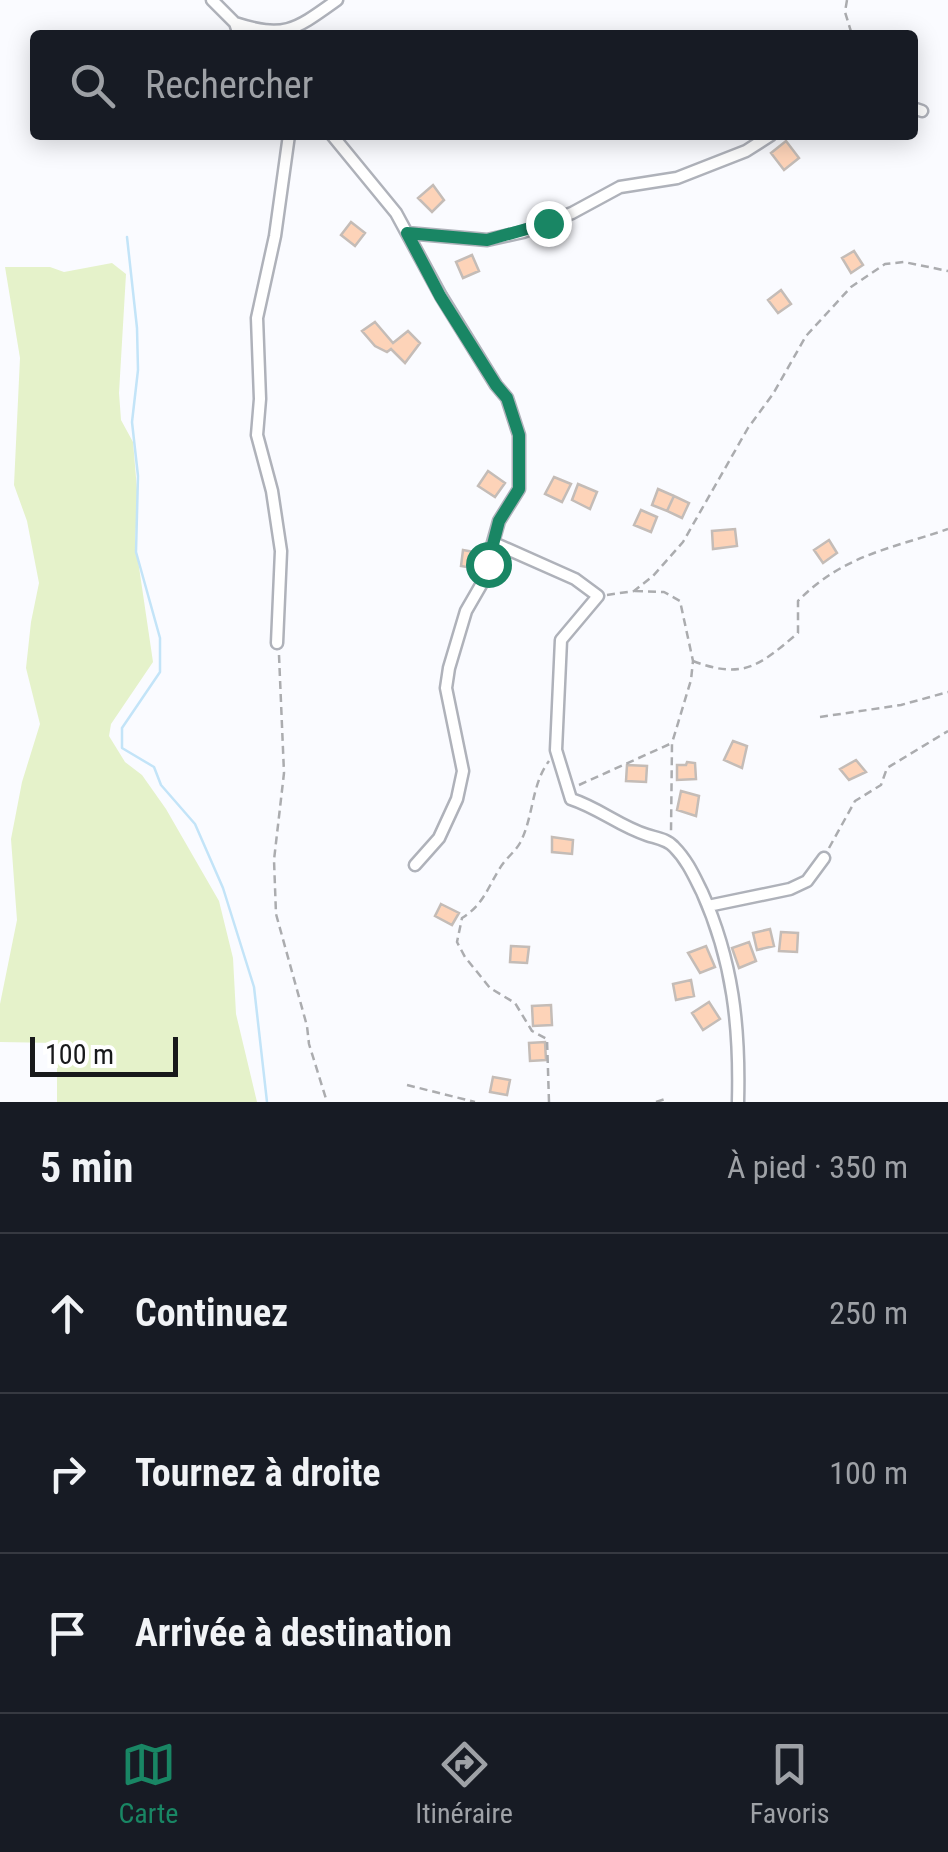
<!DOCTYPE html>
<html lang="fr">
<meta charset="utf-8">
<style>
:root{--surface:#171b24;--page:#242831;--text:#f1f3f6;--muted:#9ea1a6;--line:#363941;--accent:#198664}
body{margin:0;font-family:"Roboto Condensed",sans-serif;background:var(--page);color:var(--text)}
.scale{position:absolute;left:30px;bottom:25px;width:148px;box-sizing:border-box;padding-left:10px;border:5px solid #18191b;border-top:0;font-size:28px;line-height:35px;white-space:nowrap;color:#18191b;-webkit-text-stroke:8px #fff;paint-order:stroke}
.stop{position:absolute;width:30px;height:30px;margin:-22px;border:8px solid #198664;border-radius:50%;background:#fff}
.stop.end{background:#198664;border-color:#fff;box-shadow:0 2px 10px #0008}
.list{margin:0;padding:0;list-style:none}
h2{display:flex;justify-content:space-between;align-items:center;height:130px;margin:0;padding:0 40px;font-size:42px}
h2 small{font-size:32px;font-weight:400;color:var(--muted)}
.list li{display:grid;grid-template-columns:65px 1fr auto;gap:30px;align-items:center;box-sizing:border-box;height:160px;padding:0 40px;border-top:2px solid var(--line)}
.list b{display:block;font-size:38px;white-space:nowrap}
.list em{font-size:32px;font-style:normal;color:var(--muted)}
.icon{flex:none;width:55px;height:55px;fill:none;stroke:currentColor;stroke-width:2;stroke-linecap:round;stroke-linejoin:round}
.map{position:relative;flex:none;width:948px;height:1102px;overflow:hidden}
.search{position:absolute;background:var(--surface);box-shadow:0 5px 25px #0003;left:30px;right:30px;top:30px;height:110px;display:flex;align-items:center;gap:25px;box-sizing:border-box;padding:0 35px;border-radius:10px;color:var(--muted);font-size:38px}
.sheet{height:610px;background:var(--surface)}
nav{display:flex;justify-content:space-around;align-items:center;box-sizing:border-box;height:140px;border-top:2px solid var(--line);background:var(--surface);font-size:28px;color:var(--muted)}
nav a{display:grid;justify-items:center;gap:5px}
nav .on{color:var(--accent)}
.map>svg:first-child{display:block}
.green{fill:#e5f2ca}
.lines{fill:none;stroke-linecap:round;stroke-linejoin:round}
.stream{stroke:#c3e4f8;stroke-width:2.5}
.building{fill:#fdd3b8;stroke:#c4bcb7;stroke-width:2.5}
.minor-casing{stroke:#afb2ba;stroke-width:15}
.path{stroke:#abacaf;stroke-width:2.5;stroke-dasharray:8 5;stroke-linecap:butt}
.minor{stroke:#fff;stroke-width:10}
.route{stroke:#198664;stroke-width:12}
</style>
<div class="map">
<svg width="948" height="1102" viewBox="0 0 948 1102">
<rect width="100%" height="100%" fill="#fafbff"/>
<path class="green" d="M112,263L126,274L119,393L121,420L133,442L138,501L135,540L153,662L111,724L109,736L125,762L142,775L166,809L219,901L233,958L236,1014L257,1102H57V1043L0,1042V1004L17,920L11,839L22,782L40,724L26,668L31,622L39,583L27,521L14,485L20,358L5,267H50L64,272Z"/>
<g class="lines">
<path class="stream" d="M127,237L137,328L138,370L132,422L138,476L136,552L160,638V672L122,728V748L154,767L161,785L195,824L223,888L254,987L267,1102"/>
</g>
<path class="building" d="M786,141L799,158L784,170L771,153Z
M433,185L444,200L432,212L418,198Z
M351,222L365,233L355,246L341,235Z
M854,251L863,265L851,273L842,258Z
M472,255L479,271L463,278L456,262Z
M781,290L791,304L778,313L768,300Z
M375,322L393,343L408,331L420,343L405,363L391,349L387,352L375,346L362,331Z
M488,471L505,483L495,497L478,486Z
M554,477L571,484L562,502L545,494Z
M578,484L597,492L590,509L572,500Z
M658,489L674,496L667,511L652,505Z
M674,496L689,503L682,518L667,511Z
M641,510L657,517L651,532L634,525Z
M735,529L737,546L713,549L712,531Z
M829,540L837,553L823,563L814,550Z
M463,550L480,553L478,569L461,566Z
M733,741L747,746L742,768L724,760Z
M856,760L866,772L849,780L840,769Z
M687,762L695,763L696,779L677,780V765H686Z
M627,765L647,766L646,782L626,781Z
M681,791L699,796L696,816L677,810Z
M552,837L573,840L572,854L552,852Z
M441,904L459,913L452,925L435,916Z
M770,929L774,946L757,950L753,933Z
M781,932L798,933L797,952L779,951Z
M749,942L756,961L739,968L732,948Z
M511,946L529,947L527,963L510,962Z
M706,946L715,967L700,973L688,953Z
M691,980L694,996L676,1000L673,984Z
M709,1002L720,1019L703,1030L692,1013Z
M551,1005L552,1025L533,1026L532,1006Z
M545,1042L546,1060L530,1061L529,1043Z
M493,1077L510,1080L507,1095L490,1092Z"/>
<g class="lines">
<g class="minor-casing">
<path id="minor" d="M212,0L235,23L239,35
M235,23C285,39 295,30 337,0
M913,108L922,111
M332,135L396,213L441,296L496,385L507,398L519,435V489L499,521L481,585L466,611L449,668L446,688L463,771L457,799L439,838L415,865
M407,233L487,240L523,232L572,213L620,187L677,178L746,151L771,135
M494,543L575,579L598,596L561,640L556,750L571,799C599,808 619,826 647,835C656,838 667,839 674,847C687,860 694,876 702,892C733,961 740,1027 738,1102
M277,643L281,551L272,491L257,435L260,399L257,318L275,236L289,135
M708,906L790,889L807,881L824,858"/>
</g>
<path class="path" d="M847,0L845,12L852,35
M635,591L664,592L680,601L693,661L691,680L672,743L671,832
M607,595L634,591L653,576L683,542L748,428L773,394L806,336L851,287L885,264L904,262L948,271
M279,655L284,773L274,860L276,914L307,1026L309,1044L327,1102
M693,661C743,680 759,666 798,633V601C843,555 890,549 948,529
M820,717L901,705L948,692
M579,785L672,743
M829,848L855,801L881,785L887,768L948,731
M407,1085L475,1102
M549,1102L547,1039L532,1031L515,1003L490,988L465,957L457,942L462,918C483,905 487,889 500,868C505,859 515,852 520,843C534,816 531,785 549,761
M656,1102L668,1098"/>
<use href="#minor" class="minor"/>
</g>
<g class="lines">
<path class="route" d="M488,564L499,521L519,489V435L507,398L496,385L440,296L407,233L487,240L548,223"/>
</g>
</svg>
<div class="scale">100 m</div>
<div class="stop" style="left:488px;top:564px"></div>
<div class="stop end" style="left:548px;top:223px"></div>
<div class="search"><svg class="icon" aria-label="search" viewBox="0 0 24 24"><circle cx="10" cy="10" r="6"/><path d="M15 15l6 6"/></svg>Rechercher</div>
</div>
<section class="sheet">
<h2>5 min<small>À pied · 350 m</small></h2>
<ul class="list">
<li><svg class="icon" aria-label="ahead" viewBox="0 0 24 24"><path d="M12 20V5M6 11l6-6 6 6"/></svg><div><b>Continuez</b></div><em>250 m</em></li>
<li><svg class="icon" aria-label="right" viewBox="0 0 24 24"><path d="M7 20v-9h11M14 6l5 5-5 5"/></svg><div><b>Tournez à droite</b></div><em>100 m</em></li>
<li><svg class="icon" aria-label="arrive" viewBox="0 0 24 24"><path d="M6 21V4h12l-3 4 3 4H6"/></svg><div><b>Arrivée à destination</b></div></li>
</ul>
</section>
<nav>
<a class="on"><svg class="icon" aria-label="map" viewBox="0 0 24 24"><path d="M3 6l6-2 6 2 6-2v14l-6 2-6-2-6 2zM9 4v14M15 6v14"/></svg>Carte</a>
<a><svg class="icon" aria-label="directions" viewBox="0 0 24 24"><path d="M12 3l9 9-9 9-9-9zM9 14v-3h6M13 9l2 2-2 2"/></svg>Itinéraire</a>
<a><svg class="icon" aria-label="saved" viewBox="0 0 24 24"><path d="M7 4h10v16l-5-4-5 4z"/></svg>Favoris</a>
</nav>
